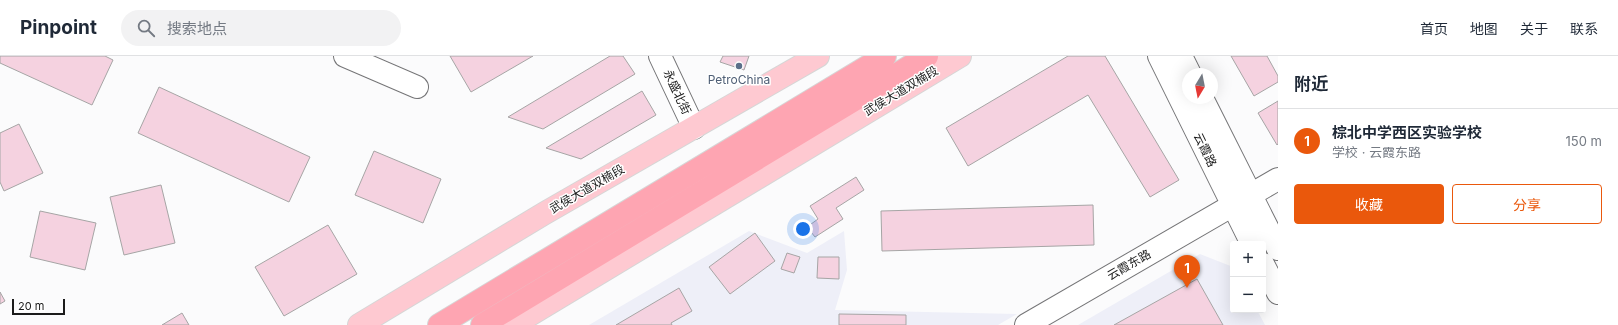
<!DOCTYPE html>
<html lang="zh">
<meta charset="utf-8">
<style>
:root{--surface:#fff;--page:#f2f2f3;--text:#1f2937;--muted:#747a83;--line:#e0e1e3;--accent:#ea580c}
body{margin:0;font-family:Inter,"Noto Sans SC",sans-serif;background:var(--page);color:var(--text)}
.controls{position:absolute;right:12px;bottom:12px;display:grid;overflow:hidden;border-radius:4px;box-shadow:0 4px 16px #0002}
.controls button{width:36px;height:36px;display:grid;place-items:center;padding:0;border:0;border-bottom:1px solid var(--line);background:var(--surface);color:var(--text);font:20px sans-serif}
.compass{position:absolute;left:1182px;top:12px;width:36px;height:36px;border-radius:50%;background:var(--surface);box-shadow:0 4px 16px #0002;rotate:190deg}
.scale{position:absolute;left:12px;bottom:10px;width:53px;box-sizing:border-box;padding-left:4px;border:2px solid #1b1b1b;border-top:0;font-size:11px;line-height:14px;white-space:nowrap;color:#1b1b1b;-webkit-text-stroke:3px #fff;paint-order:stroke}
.you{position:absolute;left:803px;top:173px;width:14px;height:14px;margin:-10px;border:3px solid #fff;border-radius:50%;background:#1a73e8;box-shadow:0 0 0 6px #1a73e833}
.badge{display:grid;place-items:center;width:26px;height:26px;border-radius:50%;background:var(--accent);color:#fff;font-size:13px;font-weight:700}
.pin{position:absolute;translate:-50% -33px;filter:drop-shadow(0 1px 2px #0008)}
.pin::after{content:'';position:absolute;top:21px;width:14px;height:12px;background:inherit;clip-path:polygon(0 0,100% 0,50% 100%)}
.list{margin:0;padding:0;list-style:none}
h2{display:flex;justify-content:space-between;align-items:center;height:52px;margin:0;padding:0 16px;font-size:17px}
h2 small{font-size:13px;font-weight:400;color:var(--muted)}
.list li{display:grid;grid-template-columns:26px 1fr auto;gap:12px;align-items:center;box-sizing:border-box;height:64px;padding:0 16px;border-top:1px solid var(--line)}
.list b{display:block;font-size:15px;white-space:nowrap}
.list p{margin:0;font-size:13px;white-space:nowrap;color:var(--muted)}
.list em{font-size:13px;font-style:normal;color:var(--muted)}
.actions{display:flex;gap:8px;padding:12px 16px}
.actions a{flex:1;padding:9px 0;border:1px solid var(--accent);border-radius:4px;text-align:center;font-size:14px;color:var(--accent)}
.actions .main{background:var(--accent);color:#fff}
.icon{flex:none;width:22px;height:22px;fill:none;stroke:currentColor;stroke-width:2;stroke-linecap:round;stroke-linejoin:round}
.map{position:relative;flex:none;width:1278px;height:269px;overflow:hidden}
header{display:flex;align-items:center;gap:24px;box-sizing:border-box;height:56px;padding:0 20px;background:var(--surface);border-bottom:1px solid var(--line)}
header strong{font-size:19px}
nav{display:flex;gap:22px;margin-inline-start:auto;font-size:14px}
.search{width:280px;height:36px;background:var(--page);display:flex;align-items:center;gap:10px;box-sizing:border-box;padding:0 14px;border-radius:22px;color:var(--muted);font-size:15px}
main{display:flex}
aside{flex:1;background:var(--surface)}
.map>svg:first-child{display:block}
.built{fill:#eeeff8}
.building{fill:#f5d2e0;stroke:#a6a5a5}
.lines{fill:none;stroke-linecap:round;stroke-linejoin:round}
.minor-casing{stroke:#757577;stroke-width:24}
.major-casing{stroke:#d6d6d6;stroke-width:24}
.highway-casing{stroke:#d6d6d6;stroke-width:24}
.minor{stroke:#fff;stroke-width:22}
.major{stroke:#fec9d1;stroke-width:22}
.highway{stroke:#fea5b2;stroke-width:22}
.service-dot{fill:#5c6f8a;stroke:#fff;stroke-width:1.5}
.labels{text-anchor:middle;stroke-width:3;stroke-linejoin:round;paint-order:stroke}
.service-label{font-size:12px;fill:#4e5e75;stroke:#fff}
.street-label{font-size:12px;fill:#1b1b1b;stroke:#fff}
</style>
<header>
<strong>Pinpoint</strong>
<div class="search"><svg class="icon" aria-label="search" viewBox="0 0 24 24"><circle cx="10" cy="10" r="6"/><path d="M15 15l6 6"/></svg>搜索地点</div>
<nav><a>首页</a><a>地图</a><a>关于</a><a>联系</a></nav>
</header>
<main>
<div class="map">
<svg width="1278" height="269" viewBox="0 0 1278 269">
<rect width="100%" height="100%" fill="#fbfbfc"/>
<path class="built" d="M749,175L807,197L844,175L847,214L835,254L1017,258L998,269H589Z
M1200,198L1233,211V254H1257L1265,269H1078Z"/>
<path class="building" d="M0,0H105L113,4L92,49L0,7Z
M450,0H533L471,36Z
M610,0H623L635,18L543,73L508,61Z
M723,0H749L744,14L720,6Z
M1068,0H1105L1179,124L1150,141L1088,39L968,110L946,72Z
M1231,0H1267L1278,20V26L1254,40Z
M159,31L310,101L289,146L138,77Z
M642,35L656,59L581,103L546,92Z
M1278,45V88L1277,89L1258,57Z
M19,68L43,117L4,135L0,126V77Z
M374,95L441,123L423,167L355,139Z
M856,121L864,134L836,152L843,163L815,181L807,171L818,163L810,150Z
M161,129L175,187L124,199L110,141Z
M1093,149L1094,189L882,195L881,155Z
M40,155L96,167L85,214L30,201Z
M328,169L357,218L284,260L255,211Z
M755,177L775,205L730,238L709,211Z
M787,197L800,201L794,217L781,213Z
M818,201H839V223L817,222Z
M1197,223L1223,269H1114Z
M679,232L692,255L671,267L672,269H616Z
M0,236L5,245L0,248Z
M182,257L189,269H162Z
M839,258L906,259V269H839Z"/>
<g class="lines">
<g class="minor-casing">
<path id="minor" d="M345,0L417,31
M660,0L694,72
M1159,0L1252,188
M1181,0L1190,18
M1202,42L1278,193
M1263,208L1278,237
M1026,269L1278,123"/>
</g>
<g class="major-casing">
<path id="major" d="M359,269L545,157L818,0
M513,269L960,0"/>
</g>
<g class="highway-casing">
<path id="highway" d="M439,269L885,0
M482,269L927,0"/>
</g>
<use href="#minor" class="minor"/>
<use href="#major" class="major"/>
<use href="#highway" class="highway"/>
</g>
<circle class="service-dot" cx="739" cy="10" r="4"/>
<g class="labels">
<g class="service-label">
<text x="739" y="28">PetroChina</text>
</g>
<g class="street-label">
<text transform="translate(901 35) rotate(-31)" y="4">武侯大道双楠段</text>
<text transform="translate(677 36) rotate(65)" y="4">永盛北街</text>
<text transform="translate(1205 94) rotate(64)" y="4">云霞路</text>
<text transform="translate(587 133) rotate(-30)" y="4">武侯大道双楠段</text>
<text transform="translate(1129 209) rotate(-30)" y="4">云霞东路</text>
</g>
</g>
</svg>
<div class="controls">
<button>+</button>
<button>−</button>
</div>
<svg class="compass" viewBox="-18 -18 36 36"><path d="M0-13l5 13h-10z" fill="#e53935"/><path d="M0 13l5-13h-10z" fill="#747a83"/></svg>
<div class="scale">20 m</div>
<div class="you"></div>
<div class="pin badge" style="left:1187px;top:232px">1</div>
</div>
<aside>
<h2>附近<small></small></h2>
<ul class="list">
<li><span class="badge">1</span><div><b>棕北中学西区实验学校</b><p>学校 · 云霞东路</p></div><em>150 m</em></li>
</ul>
<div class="actions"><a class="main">收藏</a><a>分享</a></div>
</aside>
</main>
